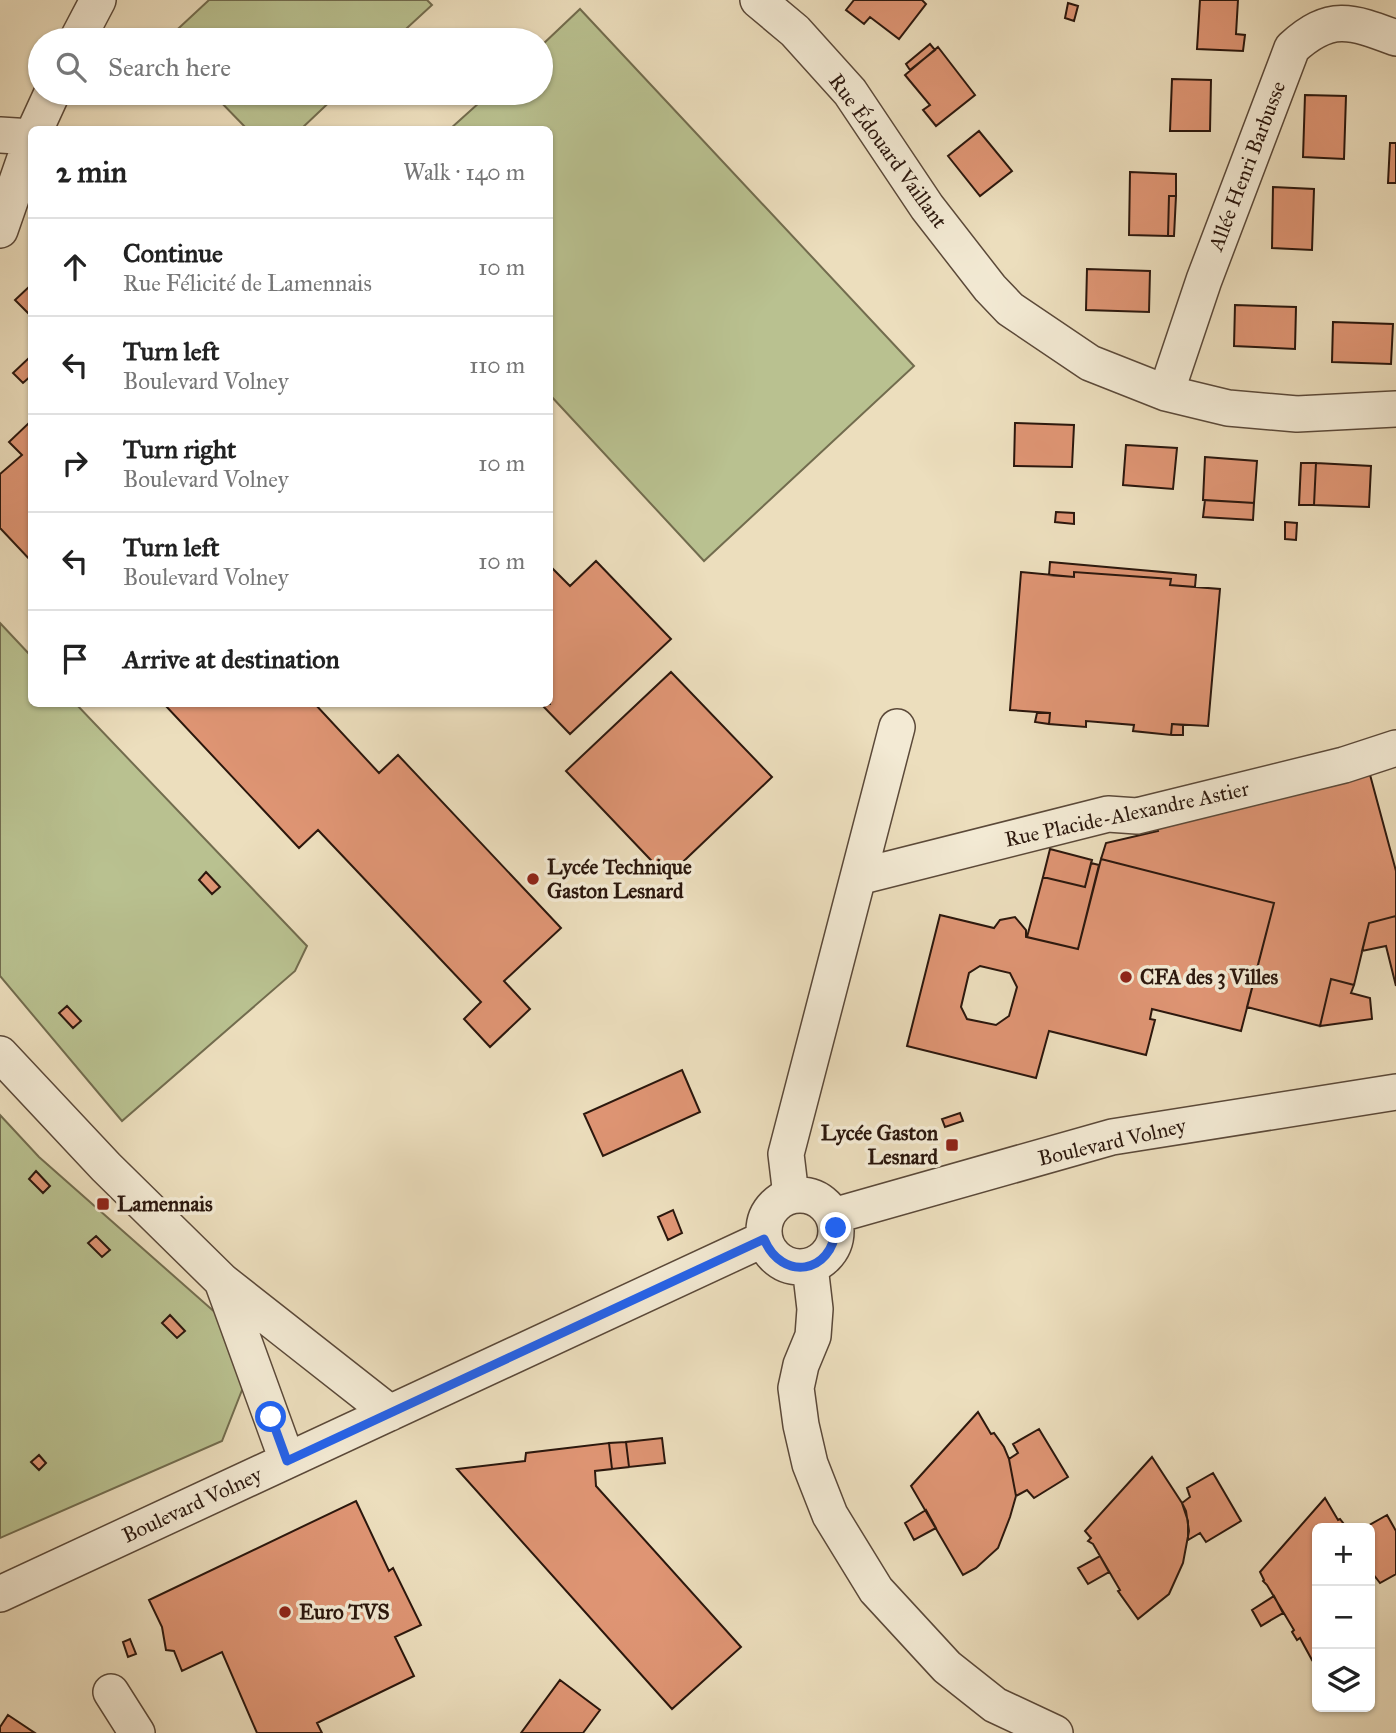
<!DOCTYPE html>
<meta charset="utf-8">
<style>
:root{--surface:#fff;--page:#f2f2f2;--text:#222;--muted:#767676;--line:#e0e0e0}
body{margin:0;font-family:"IM FELL Great Primer",serif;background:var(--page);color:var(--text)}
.controls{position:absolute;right:21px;bottom:21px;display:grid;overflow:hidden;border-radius:10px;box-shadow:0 2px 5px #0004}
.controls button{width:63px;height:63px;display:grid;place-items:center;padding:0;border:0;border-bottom:2px solid var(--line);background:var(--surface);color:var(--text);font:35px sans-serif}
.stop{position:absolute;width:21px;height:21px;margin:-16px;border:5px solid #2563eb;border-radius:50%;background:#fff}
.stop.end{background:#2563eb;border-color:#fff;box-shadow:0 2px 7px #0008}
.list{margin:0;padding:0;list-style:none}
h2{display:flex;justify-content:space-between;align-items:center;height:91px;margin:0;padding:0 28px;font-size:30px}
h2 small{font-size:23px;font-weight:400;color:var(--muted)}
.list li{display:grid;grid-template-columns:46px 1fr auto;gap:21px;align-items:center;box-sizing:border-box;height:98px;padding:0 28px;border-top:2px solid var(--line)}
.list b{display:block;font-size:26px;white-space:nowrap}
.list p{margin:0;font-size:23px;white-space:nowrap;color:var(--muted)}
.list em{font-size:23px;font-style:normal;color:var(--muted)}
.icon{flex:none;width:38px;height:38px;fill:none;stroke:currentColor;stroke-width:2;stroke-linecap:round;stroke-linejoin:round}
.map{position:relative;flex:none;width:1396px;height:1733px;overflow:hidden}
.search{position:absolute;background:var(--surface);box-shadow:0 2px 5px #0004;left:28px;top:28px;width:525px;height:77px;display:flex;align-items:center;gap:18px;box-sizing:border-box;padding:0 24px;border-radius:38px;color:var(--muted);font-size:26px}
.panel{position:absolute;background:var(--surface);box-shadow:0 2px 5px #0004;left:28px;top:126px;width:525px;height:581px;border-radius:10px}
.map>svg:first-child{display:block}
.green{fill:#b9c190;stroke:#726c4e;stroke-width:2}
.building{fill:#df9574;stroke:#2b170d;stroke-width:2;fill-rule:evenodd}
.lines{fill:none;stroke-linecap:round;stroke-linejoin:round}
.minor-casing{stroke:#5b4939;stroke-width:38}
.minor{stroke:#f3ead4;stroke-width:35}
.route{stroke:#2563eb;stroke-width:9}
.poi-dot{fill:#8f2418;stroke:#f3ead4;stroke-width:2.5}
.labels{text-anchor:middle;stroke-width:7;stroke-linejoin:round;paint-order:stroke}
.street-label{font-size:21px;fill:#2b170d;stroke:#f3ead4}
.poi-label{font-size:21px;font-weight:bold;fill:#2b170d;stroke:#f3ead4;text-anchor:start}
</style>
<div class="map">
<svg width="1396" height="1733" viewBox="0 0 1396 1733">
<rect width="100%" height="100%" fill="#ecdebd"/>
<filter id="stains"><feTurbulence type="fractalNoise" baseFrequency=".00286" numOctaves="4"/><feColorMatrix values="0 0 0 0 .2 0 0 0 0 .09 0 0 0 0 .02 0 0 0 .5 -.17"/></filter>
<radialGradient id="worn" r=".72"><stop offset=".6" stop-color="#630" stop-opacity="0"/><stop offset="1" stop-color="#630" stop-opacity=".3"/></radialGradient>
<path class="green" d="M209,0H427L432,5L394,40H166Z
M580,9L914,366L704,561L550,395V130L450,129L490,93H541V46Z
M212,93H339L300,130L247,129Z
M0,623L31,656L32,704H76L307,946L295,971L122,1121L0,976Z
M0,1115L39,1157L226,1322L244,1385L222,1441L0,1538Z"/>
<path class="building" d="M854,0H922L926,4L899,39L870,17L864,24L846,10Z
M1200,0H1238L1236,34L1245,35L1243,51L1197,49Z
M1068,3L1078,6L1074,21L1065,18Z
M930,44L935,50L910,70L906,64Z
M938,47L975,95L936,126L923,110L930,105L905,75Z
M1172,79L1211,80L1210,131H1170Z
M1305,95L1346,96L1344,159L1303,157Z
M979,131L1012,171L980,196L948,156Z
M1390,143H1396V183H1388Z
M1130,172L1176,174V196H1169L1168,236L1129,235Z
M1273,187L1314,189L1312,250L1272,248Z
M1169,196H1176L1174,236H1168Z
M1087,269L1150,271L1149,312L1086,310Z
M32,284V317L15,300Z
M1235,305L1296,307L1295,349L1234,346Z
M1333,322L1393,324L1391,364L1332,362Z
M32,355V375L23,383L13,373Z
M32,420V562L0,528V474L22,455L9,442Z
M1015,423L1074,425L1072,467L1014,466Z
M1126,445L1177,448L1173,489L1123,485Z
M1205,457L1257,461L1254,503L1203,500Z
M1301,463H1316L1314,505H1299Z
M1316,463L1371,466L1369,507L1314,505Z
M1205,500L1254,503L1253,520L1203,517Z
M1056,512L1074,513V524L1055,522Z
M1285,522L1297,523L1296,540L1285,539Z
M596,561L671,639L570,734L541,704H550V566L570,586Z
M1050,562L1196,575L1195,587L1170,585L1171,579L1074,572V577L1049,575Z
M1021,572L1074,577V572L1171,579L1170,585L1220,589L1208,726L1172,724L1171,735L1133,731L1134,725L1086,721V727L1049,724L1050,713L1010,710Z
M671,672L772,777L667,877L566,771Z
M164,704H315L379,773L398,755L561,928L504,981L530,1009L490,1047L464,1019L481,1002L318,830L299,848Z
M1037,713H1050L1049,724L1035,722Z
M1172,724L1183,725V735H1171Z
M1369,771L1396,871V916L1369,923L1354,985L1331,979L1320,1026L1247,1007L1274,903L1101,859L1106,843L1158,831L1156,823Z
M1050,849L1092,860L1085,887L1043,877Z
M1101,859L1274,903L1241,1031L1152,1009L1150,1019L1155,1020L1146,1055L1049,1031L1036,1078L907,1046L940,915L994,928L1000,920L1015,917L1026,930V937L1078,949ZM980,966L1010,973L1017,987L1009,1016L996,1025L967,1019L961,1007L969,973Z
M1091,863L1099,865L1078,949L1027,937L1043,877L1085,887Z
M206,872L220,887L212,894L199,880Z
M1396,916V986L1386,946L1362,951L1369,923Z
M1331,979L1354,985L1351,993L1370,998L1372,1019L1320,1026Z
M67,1006L81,1021L73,1028L59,1013Z
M682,1070L700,1112L603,1156L584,1114Z
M960,1113L963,1121L945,1127L942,1119Z
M36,1171L50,1186L43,1193L29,1179Z
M673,1210L682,1233L668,1240L658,1217Z
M96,1236L110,1250L102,1257L88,1243Z
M170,1315L185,1331L177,1338L162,1323Z
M978,1412L991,1434L994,1433L1004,1447L1009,1459L1016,1496L1010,1517L998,1548L976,1568L963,1575L911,1486Z
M1039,1429L1068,1477L1034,1498L1027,1490L1016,1496L1009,1459L1018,1453L1013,1444Z
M662,1438L665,1463L629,1467L626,1442Z
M626,1442L629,1467L612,1469L609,1443Z
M609,1443L612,1469L595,1471L596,1486L741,1647L672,1709L457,1469L525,1461L526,1453Z
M39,1455L46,1463L39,1470L31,1462Z
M1152,1457L1182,1503L1186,1511L1189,1531L1183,1563L1169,1594L1138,1619L1118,1591L1120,1590L1093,1544L1088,1541L1091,1538L1085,1531Z
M1213,1473L1241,1521L1206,1542L1200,1533L1188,1540V1521L1182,1503L1190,1497L1187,1488Z
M1325,1498L1338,1520L1340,1519L1347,1528H1317V1657L1312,1660L1300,1638L1297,1640L1292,1632L1294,1630L1267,1585L1263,1581L1264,1580L1260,1572Z
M356,1501L389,1571L393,1568L421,1625L395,1637L414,1676L317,1723L322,1733H257L222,1652L182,1671L174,1651L166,1650L162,1627L149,1600Z
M926,1510L936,1528L914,1540L905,1523Z
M1387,1515L1396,1531V1574L1380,1583L1373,1574L1370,1576V1528H1364Z
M1100,1556L1109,1572L1088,1584L1078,1568Z
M1274,1596L1283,1613L1261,1626L1252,1610Z
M130,1639L136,1654L128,1657L123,1642Z
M560,1680L600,1710L583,1733H521Z
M8,1715L35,1733H0V1727Z"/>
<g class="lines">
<g class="minor-casing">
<path id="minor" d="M758,0L795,31L850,92L927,207L990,288L1010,309L1090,363L1166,393L1228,408L1297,414L1396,409
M77,40L98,0
M35,130L52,93
M0,135L32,137
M0,230L32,138
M1166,393L1204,280L1292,48C1330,13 1351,21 1396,38
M858,877L1108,814L1137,816L1344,765L1396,748
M0,1054L106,1167L222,1281L390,1413
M764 1231a36 36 0 1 1 72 0a36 36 0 1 1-72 0Z
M791,1196L786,1154L897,727
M833,1216L1112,1137L1396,1092
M810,1266L815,1309L813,1336L801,1365L796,1388L801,1425L810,1464L830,1515L876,1590L947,1667L995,1705L1055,1733
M222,1281L287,1460
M0,1594L764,1239
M111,1692L137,1733"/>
</g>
<use href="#minor" class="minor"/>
</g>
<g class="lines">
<path class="route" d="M271,1417L287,1461L764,1239C782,1282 832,1274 836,1228"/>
</g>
<g class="poi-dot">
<circle cx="533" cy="879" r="7"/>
<circle cx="1126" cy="977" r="7"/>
<rect x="945" y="1138" width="14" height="14" rx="3.5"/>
<rect x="96" y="1197" width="14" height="14" rx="3.5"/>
<circle cx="285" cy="1612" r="7"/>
</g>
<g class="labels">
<g class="street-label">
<text transform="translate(888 151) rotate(54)" y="7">Rue Édouard Vaillant</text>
<text transform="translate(1247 166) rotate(-69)" y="7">Allée Henri Barbusse</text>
<text transform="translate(1127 814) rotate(-12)" y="7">Rue Placide-Alexandre Astier</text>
<text transform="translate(1112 1142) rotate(-13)" y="7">Boulevard Volney</text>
<text transform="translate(192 1505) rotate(-25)" y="7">Boulevard Volney</text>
</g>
<g class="poi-label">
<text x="547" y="874">Lycée Technique<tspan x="547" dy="24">Gaston Lesnard</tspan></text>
<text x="1140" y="984">CFA des 3 Villes</text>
<text x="938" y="1140" text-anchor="end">Lycée Gaston<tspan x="938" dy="24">Lesnard</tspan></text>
<text x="117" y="1211">Lamennais</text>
<text x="299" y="1619">Euro TVS</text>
</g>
</g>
<rect width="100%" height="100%" filter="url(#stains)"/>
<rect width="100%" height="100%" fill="url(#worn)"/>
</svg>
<div class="controls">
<button>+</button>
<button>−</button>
<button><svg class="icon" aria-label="layers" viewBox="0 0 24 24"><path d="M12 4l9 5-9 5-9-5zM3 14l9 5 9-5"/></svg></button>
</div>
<div class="stop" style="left:271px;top:1417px"></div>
<div class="stop end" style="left:836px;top:1228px"></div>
<div class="search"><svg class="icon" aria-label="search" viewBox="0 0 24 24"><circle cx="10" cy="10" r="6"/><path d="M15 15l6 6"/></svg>Search here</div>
<section class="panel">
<h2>2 min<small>Walk · 140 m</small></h2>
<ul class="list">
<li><svg class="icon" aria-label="ahead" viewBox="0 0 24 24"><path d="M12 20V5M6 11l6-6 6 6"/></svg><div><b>Continue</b><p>Rue Félicité de Lamennais</p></div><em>10 m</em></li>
<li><svg class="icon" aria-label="left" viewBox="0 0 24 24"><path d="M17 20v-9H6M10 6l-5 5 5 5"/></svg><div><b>Turn left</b><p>Boulevard Volney</p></div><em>110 m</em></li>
<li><svg class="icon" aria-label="right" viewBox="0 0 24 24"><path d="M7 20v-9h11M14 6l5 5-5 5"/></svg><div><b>Turn right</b><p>Boulevard Volney</p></div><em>10 m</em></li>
<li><svg class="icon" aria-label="left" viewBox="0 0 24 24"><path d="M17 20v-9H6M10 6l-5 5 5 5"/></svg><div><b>Turn left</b><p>Boulevard Volney</p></div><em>10 m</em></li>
<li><svg class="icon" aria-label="arrive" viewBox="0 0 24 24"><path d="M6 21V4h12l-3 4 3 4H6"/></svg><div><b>Arrive at destination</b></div></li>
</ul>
</section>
</div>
